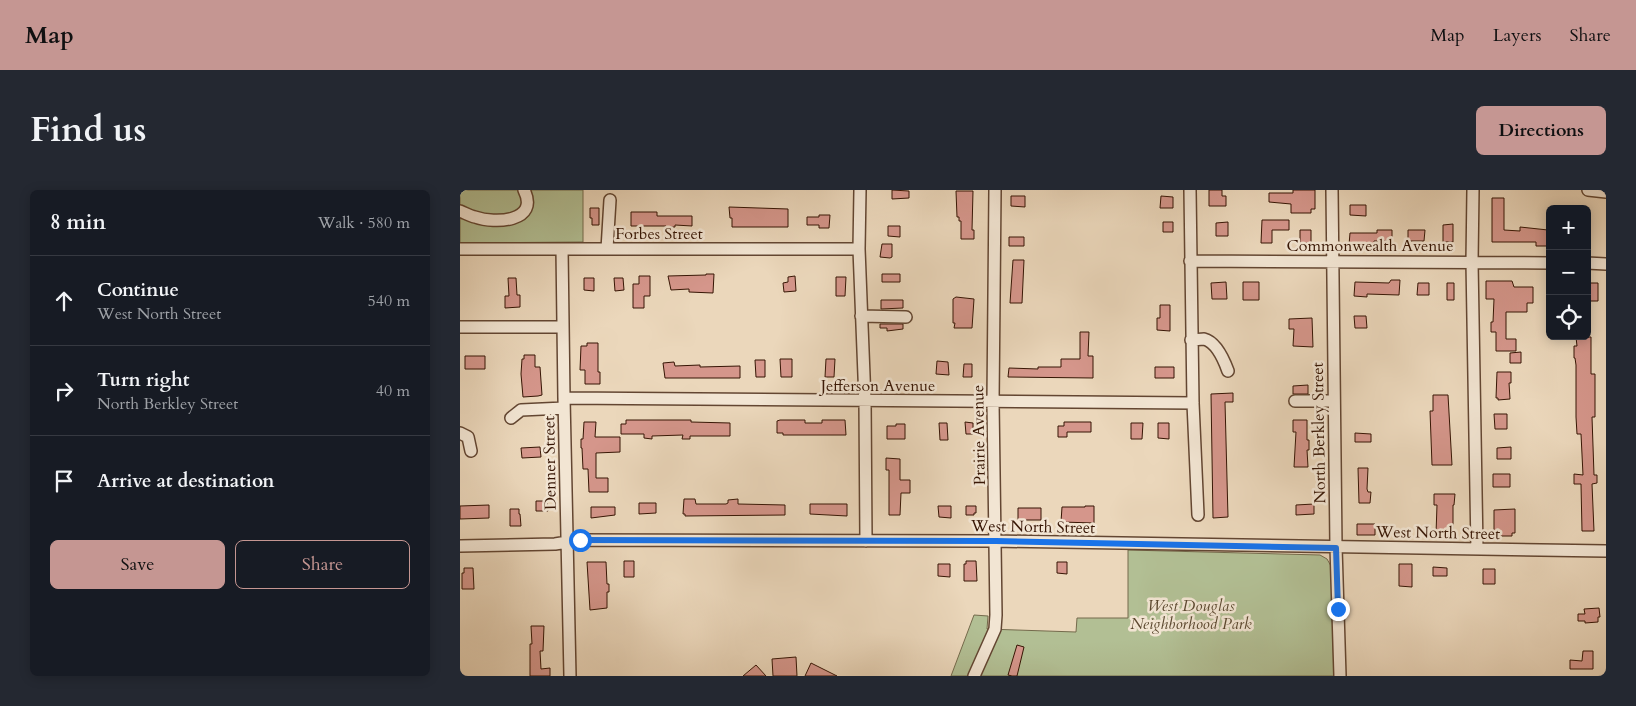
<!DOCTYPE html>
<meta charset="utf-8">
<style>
:root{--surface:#171b24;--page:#242831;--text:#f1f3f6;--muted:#9ea1a6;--line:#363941;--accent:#c59692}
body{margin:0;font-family:Cardo,serif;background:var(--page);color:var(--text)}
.controls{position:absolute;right:15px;top:15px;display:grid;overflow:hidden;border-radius:8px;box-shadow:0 2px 12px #0003}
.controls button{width:45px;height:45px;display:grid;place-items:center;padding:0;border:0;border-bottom:1px solid var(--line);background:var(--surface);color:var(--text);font:25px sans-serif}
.stop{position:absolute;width:15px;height:15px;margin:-11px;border:4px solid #1a73e8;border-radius:50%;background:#fff}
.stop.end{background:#1a73e8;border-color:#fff;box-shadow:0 1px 5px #0008}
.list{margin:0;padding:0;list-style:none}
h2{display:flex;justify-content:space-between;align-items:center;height:65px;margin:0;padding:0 20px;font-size:21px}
h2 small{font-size:16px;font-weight:400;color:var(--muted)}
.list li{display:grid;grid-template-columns:32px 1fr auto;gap:15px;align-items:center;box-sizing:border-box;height:90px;padding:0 20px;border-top:1px solid var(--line)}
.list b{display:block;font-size:19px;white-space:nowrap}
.list p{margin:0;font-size:16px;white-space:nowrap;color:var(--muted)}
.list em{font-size:16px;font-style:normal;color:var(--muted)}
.actions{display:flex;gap:10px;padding:15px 20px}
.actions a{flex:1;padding:11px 0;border:1px solid var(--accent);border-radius:8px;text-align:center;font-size:18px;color:var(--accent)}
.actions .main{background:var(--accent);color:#111}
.icon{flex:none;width:28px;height:28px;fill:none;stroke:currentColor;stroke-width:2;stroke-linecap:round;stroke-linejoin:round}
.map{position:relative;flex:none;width:1146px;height:486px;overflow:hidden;border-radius:8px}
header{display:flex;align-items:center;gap:30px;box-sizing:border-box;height:70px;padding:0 25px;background:var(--accent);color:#111}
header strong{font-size:24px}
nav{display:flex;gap:28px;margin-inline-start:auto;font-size:18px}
.intro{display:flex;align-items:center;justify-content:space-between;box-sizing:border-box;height:120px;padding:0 30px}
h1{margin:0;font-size:35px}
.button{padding:12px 22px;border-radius:8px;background:var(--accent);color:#111;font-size:18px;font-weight:700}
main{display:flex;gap:30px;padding:0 30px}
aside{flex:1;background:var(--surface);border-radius:8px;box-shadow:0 2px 12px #0003}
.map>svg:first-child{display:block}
.green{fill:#b2bf94;stroke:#746a4c}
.building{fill:#d5968b;stroke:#361504}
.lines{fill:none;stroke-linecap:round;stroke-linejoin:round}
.minor-casing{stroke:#634632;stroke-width:14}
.minor{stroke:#f2e5d3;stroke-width:11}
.route{stroke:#1a73e8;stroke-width:6}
.labels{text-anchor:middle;stroke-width:5;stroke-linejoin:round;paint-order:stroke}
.street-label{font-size:16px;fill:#361504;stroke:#f2e5d3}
.park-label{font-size:16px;font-style:italic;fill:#5b482f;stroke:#f2e5d3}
</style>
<header>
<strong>Map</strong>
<nav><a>Map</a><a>Layers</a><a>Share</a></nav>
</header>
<div class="intro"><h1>Find us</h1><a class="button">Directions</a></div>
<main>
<aside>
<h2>8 min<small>Walk · 580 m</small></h2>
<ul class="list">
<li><svg class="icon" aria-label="ahead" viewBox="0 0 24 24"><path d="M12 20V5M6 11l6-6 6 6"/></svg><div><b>Continue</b><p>West North Street</p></div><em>540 m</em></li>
<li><svg class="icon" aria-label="right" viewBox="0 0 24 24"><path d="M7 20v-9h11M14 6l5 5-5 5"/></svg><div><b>Turn right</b><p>North Berkley Street</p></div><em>40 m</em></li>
<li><svg class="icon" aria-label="arrive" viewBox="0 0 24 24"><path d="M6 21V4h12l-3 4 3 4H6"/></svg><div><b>Arrive at destination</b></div></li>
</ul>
<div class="actions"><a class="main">Save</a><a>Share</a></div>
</aside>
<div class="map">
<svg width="1146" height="486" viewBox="0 0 1146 486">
<rect width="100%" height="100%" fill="#ebd7bb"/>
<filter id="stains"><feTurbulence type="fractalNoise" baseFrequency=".004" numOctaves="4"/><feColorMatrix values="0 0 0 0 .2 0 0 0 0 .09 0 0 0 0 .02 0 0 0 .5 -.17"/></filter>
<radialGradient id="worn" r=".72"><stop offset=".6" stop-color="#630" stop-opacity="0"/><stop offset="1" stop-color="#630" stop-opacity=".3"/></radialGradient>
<path class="green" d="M0,0H123V52L0,53Z
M668,360L860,365L867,369L871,376L874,486H491L514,425L528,426L527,439L616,442L617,428H668Z"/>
<path class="building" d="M432,0L449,1V8L432,9Z
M749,0H762V6H766V16H749Z
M833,0H855V19H851V23H831V14L809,12V3H833Z
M496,1H513L512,40H514V49H501V31H499V27H497Z
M551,6H565V17L551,16Z
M701,6L713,7V18H700Z
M1032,8H1044V40L1060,41V37L1088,40L1087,56H1076V52H1032Z
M890,15H906V26L890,25Z
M269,17L328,19V37H272V28H270Z
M130,18H139V35H132V28H130Z
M171,22H197V26H232V36L215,35V37H206V36H171Z
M359,25H370L369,38H359V35H347V27H359Z
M802,30H829V40H812V53H801Z
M703,32H713V42H703Z
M768,32V46H756V33Z
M993,34V52H983V35Z
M428,36H440V47L428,46Z
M840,40H851V53H840Z
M917,40H932V51H914V58H906V54L889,55L890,43H917Z
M948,40H965L964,51H948Z
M549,47H564V56H549Z
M422,54H432V67L430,68L420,67Z
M553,70H564L562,113H550Z
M246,84H254L253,103L229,102V99L211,100L208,86L246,85Z
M422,84H440V92H422Z
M179,86H190V106H184V118H173V94H179Z
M335,86L336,101L324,102L323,93L328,92V87Z
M376,87H386L385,106H376Z
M48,88H56L57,105H60V117L45,118V106H49Z
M124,88H134V101L124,100Z
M154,88H163L164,100L155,101Z
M931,90H940L939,105L907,104V107L894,106L895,92L929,93Z
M1026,91H1052L1054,97H1073V113H1067V122H1046V149H1056V161H1036V142H1031V132H1033L1034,109H1026Z
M766,92L767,109H752L751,93Z
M783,92H799V110H783Z
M958,93H969V105H957Z
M987,93H994V110H987Z
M1128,93H1138V111H1128Z
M496,107L514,109L512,138H494L495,133H493V109Z
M421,110H443V118L421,119Z
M700,115H710V141L697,140V128H700Z
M894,126H906L907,138H895Z
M852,128L853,157L833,156L834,139H829V129Z
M420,134H443V139L427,141V138H420Z
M620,142H629L628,166H633V188L548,187L549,178L578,179V177H601V169H620Z
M1116,147H1131V184H1135V227H1132L1134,285H1137V293L1132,294L1134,341H1122L1121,294H1114V284L1123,285L1121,244H1117L1116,227V175L1115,168H1114V156H1117Z
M127,153H138V182H140V194H125V180H120L121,156H127Z
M1061,162V173H1050V163Z
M64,165H75V177H80L82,205L78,206L63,207L61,184L62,169H64Z
M5,166H25V179H5Z
M320,169H332V187H321Z
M366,169H375L374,187H365Z
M295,170H305V187H296Z
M477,171L488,172L489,185L476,184Z
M214,172L215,176L240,175V177L280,176V188H205L203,173Z
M504,174H512V187H503Z
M695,177H714V188H695Z
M1037,182H1051V193H1049L1050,209L1038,210V208H1036Z
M848,195V204H833V196Z
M773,203V212H765L768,327L753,328L751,204Z
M973,205H988L992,275H972L970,221H973Z
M1034,224H1047V239H1035Z
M166,230H231V232L270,233V246H230V249H222L223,245L192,246V249L184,248V244H161V234H166Z
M320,230H345V233H362V230H385L386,245H323V243H317V231Z
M833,230H847V250H849V260H847L848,277H834L836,242H833Z
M124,232H136L135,247H160V262L136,263V288H148V302H129L128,279H123L122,258H121V249H123Z
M505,232L513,233V244H506Z
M604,232H631V242H607V247H598V236H604Z
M479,233H487L488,250H480Z
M671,233H683L682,249H671Z
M698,233H709V249L698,248Z
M436,234H445V249H427V236H436Z
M895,243L911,244V252H895Z
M80,257L81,267L62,268L61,258Z
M1051,257V269H1037V258Z
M426,268L440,269V290H450V303H441L440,325H429V280H426Z
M898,278H908L907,299L908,302H911L910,313H899Z
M1033,284H1050V297H1033Z
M974,304H995L994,315H993V344H976L977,315H974Z
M224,309H235L236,314H266L268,313V310L278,309V314L325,315V325L225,326V324H223Z
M76,311H87L88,321H76Z
M179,313H196V323L179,324Z
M350,314H387V326L350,324Z
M854,314V324L836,325V315Z
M29,315V328L0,329V316Z
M478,316H491V328L479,327Z
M506,316H516V323H514V325H506Z
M625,316H634V333L601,332L602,317H625Z
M131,317H155V325L131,328Z
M558,318H581V330H558Z
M50,319H59V324H60L61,336H50Z
M1055,319V343H1052V346H1036V345H1034V320Z
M897,334H915V345H897Z
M164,371H174V387H164Z
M506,371H516L517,391H504V374H506Z
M127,372H146L147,394H149V402H147V418L130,420Z
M597,372H607V384L597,383Z
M478,374H490V387L478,386Z
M939,374H952V397L939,396Z
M973,377L987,378V386H973Z
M4,378H13L14,399H2V383H4Z
M1023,379H1035V394H1023Z
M1139,418L1140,427H1138V432L1125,433V431H1118V424H1125L1124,419Z
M71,436H84L83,461H80L81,479L90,478V486H70V454H72Z
M557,455L564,457L557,486H552L548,485Z
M1123,461H1133V479H1110V470L1122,471Z
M336,467L337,486H313L312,469Z
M351,473L377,486H345Z
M296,475L306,486H283Z"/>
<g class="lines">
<g class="minor-casing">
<path id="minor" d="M400,0L399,59L405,211L406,351
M730,0L733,213L738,325
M872,0L876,357L880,486
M1013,0L1012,72L1017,359
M1128,0L1146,2
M0,21C5,23 10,26 15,27C35,34 80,32 64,0
M0,59H399
M102,59L104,208L110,486
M147,59L150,10
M730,71L1090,73
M1127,73L1146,74
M401,126L446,127
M0,137H103
M731,150C735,150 740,149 744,149C756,152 764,170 768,181
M104,208L733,213
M835,211H874
M51,228L61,220L104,218
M0,243L8,247L11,261
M0,356L95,354L120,350L535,351L1146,361
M514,486L535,439L536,425L533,212L535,0"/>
</g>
<use href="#minor" class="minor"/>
</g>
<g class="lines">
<path class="route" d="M120,350L536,351L876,358L878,419"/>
</g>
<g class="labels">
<g class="street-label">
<text x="199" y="49">Forbes Street</text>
<text x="910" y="61">Commonwealth Avenue</text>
<text x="418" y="201">Jefferson Avenue</text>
<text transform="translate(858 243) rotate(-91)" y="6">North Berkley Street</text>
<text transform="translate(518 245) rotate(-91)" y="6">Prairie Avenue</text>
<text transform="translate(89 273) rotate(-91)" y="6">Denner Street</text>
<text transform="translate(573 336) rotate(1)" y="6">West North Street</text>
<text transform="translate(978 342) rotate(1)" y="6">West North Street</text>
</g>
<g class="park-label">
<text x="731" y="421">West Douglas<tspan x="731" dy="18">Neighborhood Park</tspan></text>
</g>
</g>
<rect width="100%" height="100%" filter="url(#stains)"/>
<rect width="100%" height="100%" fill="url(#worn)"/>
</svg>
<div class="controls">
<button>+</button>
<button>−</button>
<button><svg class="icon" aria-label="locate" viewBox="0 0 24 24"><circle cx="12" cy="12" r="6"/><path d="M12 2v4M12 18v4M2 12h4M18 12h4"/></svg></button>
</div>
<div class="stop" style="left:120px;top:350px"></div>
<div class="stop end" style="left:878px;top:419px"></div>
</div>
</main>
